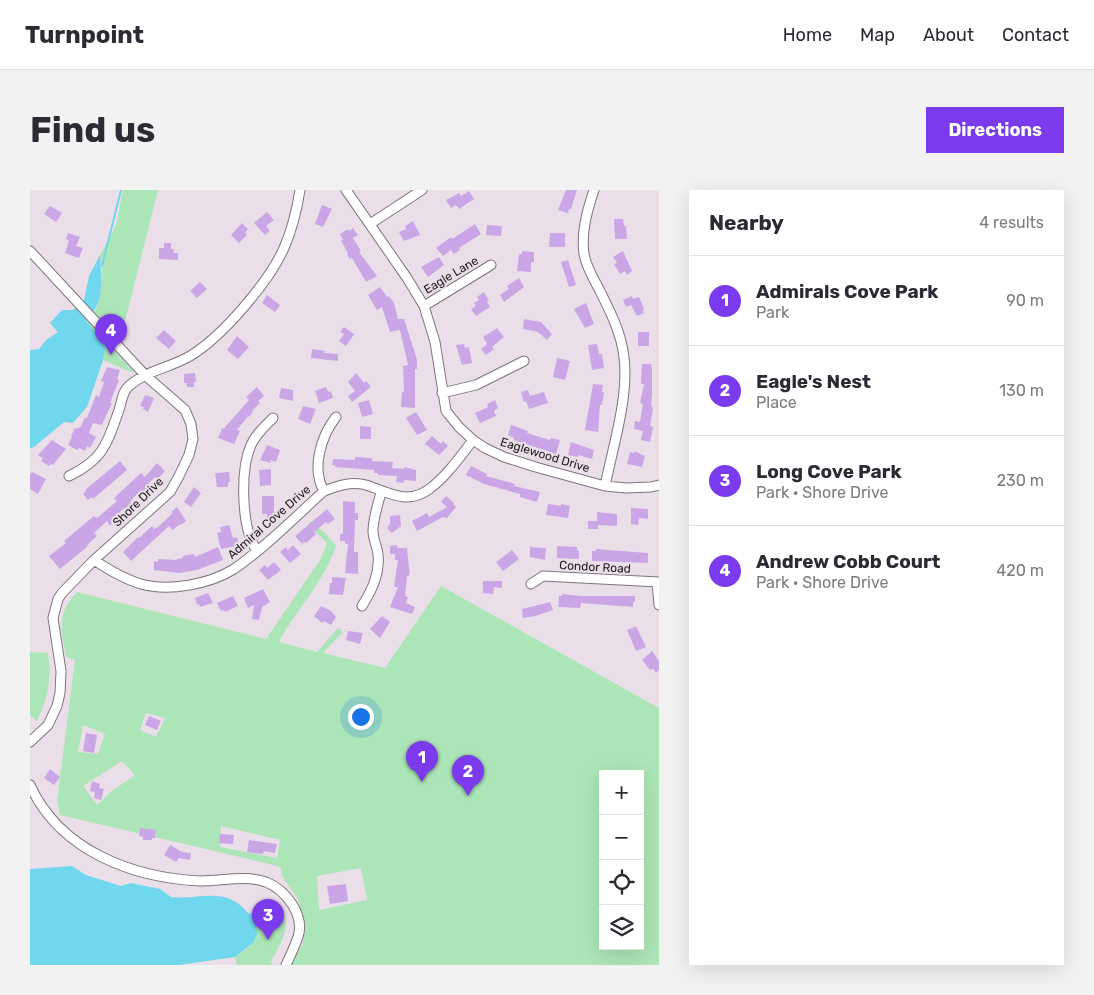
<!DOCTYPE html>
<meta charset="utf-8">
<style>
:root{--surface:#fff;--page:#f2f2f3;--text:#2b2b33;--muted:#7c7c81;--line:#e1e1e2;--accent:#7c3aed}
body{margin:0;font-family:Rubik,sans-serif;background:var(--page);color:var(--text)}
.controls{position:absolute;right:15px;bottom:15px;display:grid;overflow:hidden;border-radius:0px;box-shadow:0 5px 20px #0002}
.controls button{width:45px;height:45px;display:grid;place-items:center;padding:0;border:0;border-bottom:1px solid var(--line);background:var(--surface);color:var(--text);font:25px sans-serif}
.you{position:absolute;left:330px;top:526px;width:18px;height:18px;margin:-12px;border:4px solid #fff;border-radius:50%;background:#1a73e8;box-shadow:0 0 0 8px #1a73e833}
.badge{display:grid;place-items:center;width:32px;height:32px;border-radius:50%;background:var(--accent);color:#fff;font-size:16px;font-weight:700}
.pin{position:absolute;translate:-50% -41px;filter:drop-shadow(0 1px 2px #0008)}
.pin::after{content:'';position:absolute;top:26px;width:18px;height:15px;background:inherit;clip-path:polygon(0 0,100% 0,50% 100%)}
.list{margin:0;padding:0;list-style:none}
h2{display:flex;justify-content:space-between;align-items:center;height:65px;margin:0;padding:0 20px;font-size:21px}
h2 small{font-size:16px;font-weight:400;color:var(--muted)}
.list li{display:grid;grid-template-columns:32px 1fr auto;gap:15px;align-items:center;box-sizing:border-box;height:90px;padding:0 20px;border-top:1px solid var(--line)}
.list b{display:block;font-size:19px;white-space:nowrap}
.list p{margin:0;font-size:16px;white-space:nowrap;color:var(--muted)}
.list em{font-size:16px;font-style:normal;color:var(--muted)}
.icon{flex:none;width:28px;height:28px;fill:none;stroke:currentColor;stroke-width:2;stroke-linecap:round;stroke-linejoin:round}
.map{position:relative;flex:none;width:629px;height:775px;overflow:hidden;border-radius:0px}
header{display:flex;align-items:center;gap:30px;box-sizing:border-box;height:70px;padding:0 25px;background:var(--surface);border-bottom:1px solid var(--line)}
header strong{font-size:24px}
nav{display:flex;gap:28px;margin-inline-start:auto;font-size:18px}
.intro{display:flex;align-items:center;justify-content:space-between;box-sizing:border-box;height:120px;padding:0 30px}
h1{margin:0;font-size:35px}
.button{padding:12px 22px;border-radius:0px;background:var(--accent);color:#fff;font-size:18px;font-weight:700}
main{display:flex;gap:30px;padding:0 30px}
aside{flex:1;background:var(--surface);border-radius:0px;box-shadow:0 5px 20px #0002}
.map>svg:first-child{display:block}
.green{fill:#ace5b7;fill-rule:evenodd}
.water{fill:#70d7ec}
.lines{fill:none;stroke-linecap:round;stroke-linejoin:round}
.stream{stroke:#70d7ec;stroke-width:2}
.building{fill:#cba6e7}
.minor-casing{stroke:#7e747d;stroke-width:11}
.minor{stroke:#fff;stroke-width:9}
.labels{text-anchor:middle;stroke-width:4;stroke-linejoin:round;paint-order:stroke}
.street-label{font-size:12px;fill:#1d191c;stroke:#eadfe9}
</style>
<header>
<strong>Turnpoint</strong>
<nav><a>Home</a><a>Map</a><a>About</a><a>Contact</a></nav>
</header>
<div class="intro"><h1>Find us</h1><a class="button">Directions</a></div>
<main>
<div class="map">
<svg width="629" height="775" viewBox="0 0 629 775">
<rect width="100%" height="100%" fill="#eadfe9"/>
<path class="green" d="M93,0H128L91,147L76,152L102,180L103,183L73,170L76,154L56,131L66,119L70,109L72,76L70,65L86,35Z
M281,331L296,344L306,356C294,392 266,420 249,452L287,462L308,438L313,442L293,463L355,478L411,396L629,518V775H260L273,754L275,737L268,709L251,685L252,680L248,676L30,625L27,611L45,470L36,467C31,441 26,423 47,402L236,449L290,370L297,353L278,334ZM116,523L135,528L126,547L110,540ZM53,535L75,544L68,564L48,562ZM92,571L105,585L82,601L67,615L53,596ZM573,584H610V756H573ZM191,636L250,650L247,668L190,657ZM331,678L337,710L289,720L287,686Z
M0,462L18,463C22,488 18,509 7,531L0,526Z
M253,721C261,740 249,756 241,772L243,775H207L205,767C218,759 228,752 226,736Z"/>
<path class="water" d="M70,65C71,74 72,102 69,110C67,118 61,125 56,131L76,154L73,170L57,217L43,233L34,232L4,257L0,258V160L9,159L16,150L28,142L20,133L32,120H42L53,115L59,86Z
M42,676L56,685L91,696L101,693L130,699L141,707C174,710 195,695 219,724L235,718L242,720L231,733L226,736L227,744L223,753L205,767L149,775H0V679Z"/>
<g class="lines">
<path class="stream" d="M72,76L91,0"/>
</g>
<path class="building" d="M536,0H547L541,19H539L538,23L528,20Z
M439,1L444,9L429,19L426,15L421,18L416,10L429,3L431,6Z
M292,15L302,19L293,37L285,34Z
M20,16L32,23L26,32L14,24Z
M237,22L244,30L236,36L240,41L235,45L224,33Z
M584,29H593L594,36H596L597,49H585Z
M383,31L390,45L374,51L369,42L376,39L375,36Z
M212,33L218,39L215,43L217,45L209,53L201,45Z
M445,34L451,44L429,58L430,60L424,64L421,60L413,66L406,58L421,47L422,49Z
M457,35L472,36L471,46L456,45Z
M323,38L328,45L323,48L331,61L329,62L347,86L336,92L322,68L320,69L317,64L318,63L311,51L313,50L310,44L318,39L319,41Z
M38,43L50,47L46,56L53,58L49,68L35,63L39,51L36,49Z
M520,43H535V57H519Z
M134,53H141V59H144L143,63H148V70L129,69V58H134Z
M492,61L504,62V72H501V82L487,81L489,64H492Z
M593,61L602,81L597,85L595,81L590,84L584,74L587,73L583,67Z
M409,67L414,75L398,87L391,77Z
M538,70L546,95L539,97L531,72Z
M489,88L494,97L474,112L470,105L479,99L477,96Z
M170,92L177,99L167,108L160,101Z
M350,97L357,107L359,106L364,113L368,129H374L382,154L387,170V179H385V218L371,217L372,202H374L373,176L378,175L370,140L360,142L352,117L347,120L338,105Z
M454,102L459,111L457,112L460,117L446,126L441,119L446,116L444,113L449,110L447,107Z
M237,105L250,115L245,122L232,113Z
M602,106L603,109L609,107L614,119L613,120L614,123L607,126L601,115L596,117L593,110Z
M556,113L564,134L555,138L544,119Z
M494,129L511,132L522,144L517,150L508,142L493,139Z
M314,137L324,144L316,156L309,151L314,144L310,142Z
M467,138L474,147L462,157L464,159L456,165L451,159L457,154L453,147Z
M134,140L146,151L139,159L126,148Z
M608,142H619V156H608Z
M207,146L219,157L208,169L197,160Z
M434,154L435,158L439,157L442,173L432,175L426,155Z
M567,154L569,164H572L574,178L562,180L558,155Z
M282,159L295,161L294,163L308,164V171L281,168Z
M527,168L540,171L535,190L523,187Z
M612,174H621L622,179V203L621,215L623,219L620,236L623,237L620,252L611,250L613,241L604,239L605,231L610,232L613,214L610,213L614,194H611Z
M77,177L90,180L87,189L89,190L80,213H82L72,235L63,233L59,243L66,247L60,258L57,256L55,261L49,258L47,260L38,255L42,247L41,246L45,238L47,239L48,237L50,238L55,227L57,228L66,205L69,207L74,192L71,191Z
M165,183L166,192H164V197H157V193H154V184Z
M326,183L334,193L336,191L341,197L322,212L318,206L325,201L318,192Z
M563,194L573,195L572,202H574L572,215H570L568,242L555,240Z
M227,197L234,206L228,211L230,213L222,221L223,222L219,227L218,226L207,240L210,241L204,254L188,248L192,238L194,239L196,235H197L219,210L216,207Z
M296,197L298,202L301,201L303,208L289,213L285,201Z
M251,198L263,200V211L249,208Z
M498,200L500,206L514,202L518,213L499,219L496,211L494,212L491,202Z
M115,205L124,208L118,222L113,219L114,217L110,216Z
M339,210L343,224L332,227L328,213Z
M465,210L468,218L464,221L466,226L450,233L445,223L458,217L457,214Z
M273,216L286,219L280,234L268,229Z
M386,222L397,240L387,245L376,228Z
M481,235L498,241L497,243L503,245L520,250L521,248L530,250L526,264L484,250V248L478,245Z
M330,236L341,237V249H330Z
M402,246L411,254L413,251L418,256L409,265L395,254Z
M22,250L36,259L23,275L21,274L19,276L11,271L13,268L8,265Z
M541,252L564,260L562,269L548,265V267L538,265Z
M237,255L250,260L246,272L240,270L241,273L230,270Z
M604,261L615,266L612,277L597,274L600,262L604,263Z
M325,267L342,268V271L363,272L362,278L374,279V277L386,280V291L374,290V293L366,292L367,286L348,285V283H344V280L305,277V275H302L303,269L325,270Z
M90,271L97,280L63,309L62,307L58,310L53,304L56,301L55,300Z
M127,273L135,281L128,289L125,287L115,297L119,302L114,307L109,302L100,312L104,316L98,322L95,318L86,325L88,327L80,336L77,331L64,343L67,346L57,355L58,356L30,379L19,366L36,353L34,351L64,326L67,328L87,311L84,308L111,283L115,287Z
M441,276L457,284L456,286L485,294L484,296L510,302L507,312L490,307V304L454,294L436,285Z
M241,279V295L230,296L229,280Z
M2,282L16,289L8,304L0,299V285Z
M199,282L200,292H198V297H187L185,283Z
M164,297L171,303L161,317L154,312Z
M232,306H244V334H237V324H232Z
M416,306L424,313L423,314L426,317L417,328L413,327L387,341L382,331L397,323L399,327L417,317L411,312Z
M313,311L325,312V323H328V330H325L324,362H328V384L315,383L318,354H315V351H310V344H313Z
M518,314L531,316V314L540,316L538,328L516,325Z
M147,317L156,331L151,335L150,334L143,340L139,336L101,371L93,362L108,347L109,348L122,336L124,339L128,337L143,323L141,322Z
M601,318L618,319V329L609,328L608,335L601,334Z
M297,319L305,329L298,334L296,332L284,342L286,344L276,353L274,352L272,354L265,346Z
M567,322L587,324V336L568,335V339H558V331H567Z
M370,325L371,336L362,343L357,338L360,334V326Z
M199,335L203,348L207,347L209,355L191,359L187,343L191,342L190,337Z
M263,355L271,364L260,373L250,362L256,357L258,360Z
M367,355V358H377L379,379H380L379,386H377L375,406L378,407L376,413L385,417L382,424L360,417L368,397H364L368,370H365V364H360V356Z
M527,356L547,357V360L549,361V369L527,368Z
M188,357L193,370L167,380L149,383L124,380V371L128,372V369L147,370V369L153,368V366L164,364L165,367Z
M500,357L516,358L515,370L500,367Z
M566,359L618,363V373L562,371V361H566Z
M482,360L489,369L473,381L466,372Z
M244,372L251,380L238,390L229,380L235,375L237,378Z
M302,387L316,388L313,405L299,404L300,393H302Z
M453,391H472V398L464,397L463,404L453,403Z
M233,399L240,412L232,417L229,430L222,429L224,415L218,418L214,408Z
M178,403L183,413L170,417L169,414L167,415L165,408Z
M532,404L551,406H605V412H603V417L551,413L550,418L528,417L529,406H532Z
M203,406L208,416L195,422L194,420L191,421L187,413Z
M520,412L523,420L505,426L493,428L492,419Z
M291,416L301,421L306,427L301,435L294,431L292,433L284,426Z
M352,426L360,432L350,448L340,439Z
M606,436L616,457L606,461L597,440Z
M318,441L333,443L330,454L316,450Z
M622,461L629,471V480L626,483L623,479L620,480L612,470Z
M119,526L131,531L127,540L115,535Z
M56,543L67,545L64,563L53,561Z
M20,579L30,587L24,595L14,588Z
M62,591L70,594L69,598L74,599L71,610L64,608L65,602L60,601Z
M110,638L126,640L125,648H122V650H113V647L109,646Z
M190,644L204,645L203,654L189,653Z
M219,650L247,654L245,663L234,661L233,664L217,662Z
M140,655L152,662L161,663L160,670L149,668L146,672L134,665Z
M316,694L318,711L300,714L297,696Z"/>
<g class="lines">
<g class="minor-casing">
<path id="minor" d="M316,0L377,88L394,116L405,152L416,221L429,237L443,250L455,258L474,267L509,278L575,296L596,298L621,297L629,295
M564,0C557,21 551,42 554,64C556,76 563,88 569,99C580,121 591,142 594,167C599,207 583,256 575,296
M340,34L392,0
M0,61L115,185L155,220L161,234L163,249L159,265L149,286L140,302L64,370L32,403L28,409L23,428L31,481L30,503L27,516L18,535L0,552
M394,116L461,75
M412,203L446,195L494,171
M39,286C73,270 77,254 89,220C92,211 92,202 99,196C117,180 140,178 160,166C192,147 239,92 254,58C262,40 267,19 270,0
M294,301C281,279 291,246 306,227
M227,361C211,339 210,280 221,255C226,244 234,237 243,228
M64,370C79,380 94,389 111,394C139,402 180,394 204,379C236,357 265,327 294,301C307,296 321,291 336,295C358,302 376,315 398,300C416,287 430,267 443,250
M627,393L629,415
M501,394L513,386L629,392
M332,416C342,400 350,384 348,364C347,356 343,349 343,341C343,328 348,315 351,302
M0,595C30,661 103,688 171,691C192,691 216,685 236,692C256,700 275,725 268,747C265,756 260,766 256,775"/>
</g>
<use href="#minor" class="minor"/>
</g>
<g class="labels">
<g class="street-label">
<text transform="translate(421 85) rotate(-31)" y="4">Eagle Lane</text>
<text transform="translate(515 265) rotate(17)" y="4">Eaglewood Drive</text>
<text transform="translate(108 312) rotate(-44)" y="4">Shore Drive</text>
<text transform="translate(239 332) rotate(-41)" y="4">Admiral Cove Drive</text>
<text transform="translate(565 377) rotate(3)" y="4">Condor Road</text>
</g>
</g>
</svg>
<div class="controls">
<button>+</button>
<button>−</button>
<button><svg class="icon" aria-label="locate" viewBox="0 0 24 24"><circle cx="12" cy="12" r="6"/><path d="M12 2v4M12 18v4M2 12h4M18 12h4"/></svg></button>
<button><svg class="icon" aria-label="layers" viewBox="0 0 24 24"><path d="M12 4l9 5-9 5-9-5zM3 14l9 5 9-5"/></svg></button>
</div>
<div class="you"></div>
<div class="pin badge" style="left:392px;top:592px">1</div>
<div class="pin badge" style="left:438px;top:606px">2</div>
<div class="pin badge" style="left:238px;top:750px">3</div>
<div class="pin badge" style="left:81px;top:165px">4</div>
</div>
<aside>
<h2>Nearby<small>4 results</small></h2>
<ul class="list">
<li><span class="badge">1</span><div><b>Admirals Cove Park</b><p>Park</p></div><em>90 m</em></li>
<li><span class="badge">2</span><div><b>Eagle's Nest</b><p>Place</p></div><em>130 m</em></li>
<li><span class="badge">3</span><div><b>Long Cove Park</b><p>Park · Shore Drive</p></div><em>230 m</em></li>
<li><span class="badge">4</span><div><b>Andrew Cobb Court</b><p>Park · Shore Drive</p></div><em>420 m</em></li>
</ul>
</aside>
</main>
